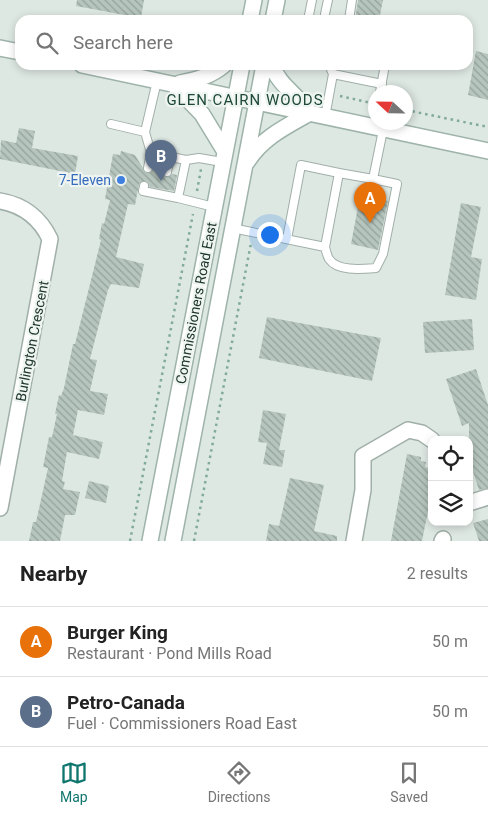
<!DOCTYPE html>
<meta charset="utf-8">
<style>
:root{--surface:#fff;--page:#f2f2f2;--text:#222;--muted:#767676;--line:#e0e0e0;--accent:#0f766e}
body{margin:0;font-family:Roboto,sans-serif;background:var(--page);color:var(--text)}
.controls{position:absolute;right:15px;bottom:15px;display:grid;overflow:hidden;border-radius:10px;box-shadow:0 2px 8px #0003}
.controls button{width:45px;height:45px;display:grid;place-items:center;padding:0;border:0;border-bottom:1px solid var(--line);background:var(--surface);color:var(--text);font:25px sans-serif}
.compass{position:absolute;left:368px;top:85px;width:45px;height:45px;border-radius:50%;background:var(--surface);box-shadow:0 2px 8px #0003;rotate:292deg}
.you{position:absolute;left:269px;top:234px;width:18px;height:18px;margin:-12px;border:4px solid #fff;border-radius:50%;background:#1a73e8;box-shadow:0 0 0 8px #1a73e833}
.badge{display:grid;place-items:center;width:32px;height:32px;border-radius:50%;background:var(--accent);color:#fff;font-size:16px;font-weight:700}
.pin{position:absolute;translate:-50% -41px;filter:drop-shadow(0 1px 2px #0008)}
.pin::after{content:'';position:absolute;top:26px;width:18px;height:15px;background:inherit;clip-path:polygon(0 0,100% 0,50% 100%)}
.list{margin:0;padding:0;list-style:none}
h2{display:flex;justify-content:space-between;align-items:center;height:65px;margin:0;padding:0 20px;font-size:21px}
h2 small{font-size:16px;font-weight:400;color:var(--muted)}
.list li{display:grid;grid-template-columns:32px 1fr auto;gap:15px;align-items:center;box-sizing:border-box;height:70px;padding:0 20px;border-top:1px solid var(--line)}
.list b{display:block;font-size:19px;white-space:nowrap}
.list p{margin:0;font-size:16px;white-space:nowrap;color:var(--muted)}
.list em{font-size:16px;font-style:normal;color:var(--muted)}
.icon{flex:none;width:28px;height:28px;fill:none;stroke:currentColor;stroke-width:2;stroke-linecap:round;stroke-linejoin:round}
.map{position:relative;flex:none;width:488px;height:541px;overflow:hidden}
.search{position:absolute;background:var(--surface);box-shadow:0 2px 8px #0003;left:15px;right:15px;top:15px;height:55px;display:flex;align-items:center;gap:12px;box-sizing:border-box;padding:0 18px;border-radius:15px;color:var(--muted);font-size:19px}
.sheet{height:205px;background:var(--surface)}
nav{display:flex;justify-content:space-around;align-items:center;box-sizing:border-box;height:70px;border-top:1px solid var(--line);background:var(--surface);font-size:14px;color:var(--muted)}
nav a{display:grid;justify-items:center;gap:2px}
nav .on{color:var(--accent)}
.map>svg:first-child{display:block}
.building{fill:url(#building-back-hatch)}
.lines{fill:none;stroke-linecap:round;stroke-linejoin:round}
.service-casing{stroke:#a1afa9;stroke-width:10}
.minor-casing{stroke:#a1afa9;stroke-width:18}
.secondary-casing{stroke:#9eb3aa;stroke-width:18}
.path{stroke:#80aa99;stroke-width:2.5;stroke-dasharray:2.5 4;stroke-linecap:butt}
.service{stroke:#fff;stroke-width:8}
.minor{stroke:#fff;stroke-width:15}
.secondary{stroke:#fff;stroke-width:15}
.shop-dot{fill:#3f7fe0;stroke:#eef5f1;stroke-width:2}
.labels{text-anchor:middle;stroke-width:4.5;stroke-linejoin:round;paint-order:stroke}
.shop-label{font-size:14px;fill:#366cbe;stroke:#eef5f1;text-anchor:end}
.street-label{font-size:14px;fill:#20372f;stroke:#eef5f1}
.neighbourhood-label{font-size:15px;letter-spacing:1px;fill:#1e473a;stroke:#eef5f1}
</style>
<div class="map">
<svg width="488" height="541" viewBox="0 0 488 541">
<defs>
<pattern id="building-back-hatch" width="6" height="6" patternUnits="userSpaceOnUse" patternTransform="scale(1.25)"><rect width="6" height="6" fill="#b6c6be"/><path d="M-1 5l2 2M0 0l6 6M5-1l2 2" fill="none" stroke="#94a29b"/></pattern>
</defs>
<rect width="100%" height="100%" fill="#dee8e3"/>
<path class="building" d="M77,0H144L141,18L76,6Z
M358,0H383L379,20H355Z
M476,51L488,54V100L468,95Z
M19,128L35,131L32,148L78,156L75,174L0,159L1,140L16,143Z
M121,151L135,155L146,173L154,169L161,171L165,177L172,174L177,175L174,191L150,187L147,182L143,181L139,184L135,205L128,204L116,257L144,264L139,288L111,284L108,290L90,359L97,360L90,391L108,394L104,415L78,410L73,435L103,442L99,459L67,452L62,481L65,482L63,489L80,492L75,515H65L60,541H29L33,522H36L48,468L43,467L49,437H52L57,414H55L59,395L61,396L64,388L73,344H75L101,240L99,239L102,223L104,224L110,200L105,199L113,154L120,155Z
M360,196L388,201L378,250L351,244Z
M461,203L481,207L471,257L482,259L476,300L445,295Z
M267,317L381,338L372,381L259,358Z
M472,319L474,350L425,353L423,322Z
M476,369L488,405V488L479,490L469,459V423L462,426L446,379Z
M263,410L286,414L279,450H285L282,467L263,464L267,443L258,442Z
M407,454L421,457V461L426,462L425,467L432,469V492L422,541H391Z
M290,478L324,485L314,531L337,536V541H266L269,524L279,526Z
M89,481L109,486L106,503L85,498Z
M488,519V541H479L473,523Z"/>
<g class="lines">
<g class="service-casing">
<path id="service" d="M325,14L328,0
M308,20L312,0
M349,20L352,0
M333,74L382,84
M157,81L145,132L151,153L186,160L199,158L222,162
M380,92L385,65
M325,117L333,74L329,65
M111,124L145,132
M186,160L178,198L214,207
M148,168L151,153
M167,172L170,157
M144,186L143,191L178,198
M232,228L325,247L339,173L373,179L383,130
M287,239L301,165L339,173
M325,247C326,250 327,256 329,259C338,272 363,269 376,268L383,254L397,184L373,179"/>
</g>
<g class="minor-casing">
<path id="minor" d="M0,201C23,205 40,218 50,239L0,508
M469,503L488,497
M354,541L363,490V456L408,430L422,433L432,440
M442,541L443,539"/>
</g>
<g class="secondary-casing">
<path id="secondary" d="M250,20L254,0
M273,20L277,0
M0,48L20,52
M82,65L488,151
M272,65C278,85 299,96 310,113
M180,83C197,80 211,76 224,65
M175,86L202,114L224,150
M247,162C262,138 285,127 310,113
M150,541L242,65
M173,541L264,65"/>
</g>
<path class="path" d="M340,96L376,104
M406,110L488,127
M197,191L201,169
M130,541L193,214
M194,541L251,243"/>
<use href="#service" class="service"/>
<use href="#minor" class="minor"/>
<use href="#secondary" class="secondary"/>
</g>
<circle class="shop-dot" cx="121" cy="180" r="5"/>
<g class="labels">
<g class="shop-label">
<text x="111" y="185">7-Eleven</text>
</g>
<g class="street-label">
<text transform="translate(196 303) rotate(-79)" y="5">Commissioners Road East</text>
<text transform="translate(32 341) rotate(-79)" y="5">Burlington Crescent</text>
</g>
<g class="neighbourhood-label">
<text x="245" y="105">GLEN CAIRN WOODS</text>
</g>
</g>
</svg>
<div class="controls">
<button><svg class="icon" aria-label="locate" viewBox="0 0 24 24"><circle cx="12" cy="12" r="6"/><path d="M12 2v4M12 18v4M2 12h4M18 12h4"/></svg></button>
<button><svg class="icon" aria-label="layers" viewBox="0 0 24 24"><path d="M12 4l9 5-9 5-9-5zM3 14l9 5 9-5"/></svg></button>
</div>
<svg class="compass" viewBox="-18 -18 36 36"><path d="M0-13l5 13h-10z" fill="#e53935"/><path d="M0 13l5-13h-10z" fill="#767676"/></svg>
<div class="you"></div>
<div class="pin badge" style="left:370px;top:223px;background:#e8710a">A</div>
<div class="pin badge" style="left:161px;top:181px;background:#5c6f8a">B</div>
<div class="search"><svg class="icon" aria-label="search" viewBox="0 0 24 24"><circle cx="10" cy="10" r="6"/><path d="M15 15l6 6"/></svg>Search here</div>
</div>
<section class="sheet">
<h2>Nearby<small>2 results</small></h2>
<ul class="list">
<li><span class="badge" style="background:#e8710a">A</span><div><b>Burger King</b><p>Restaurant · Pond Mills Road</p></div><em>50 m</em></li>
<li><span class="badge" style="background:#5c6f8a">B</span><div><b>Petro-Canada</b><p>Fuel · Commissioners Road East</p></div><em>50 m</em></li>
</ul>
</section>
<nav>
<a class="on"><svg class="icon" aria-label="map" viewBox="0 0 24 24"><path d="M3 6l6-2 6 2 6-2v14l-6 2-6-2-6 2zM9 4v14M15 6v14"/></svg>Map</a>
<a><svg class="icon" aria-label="directions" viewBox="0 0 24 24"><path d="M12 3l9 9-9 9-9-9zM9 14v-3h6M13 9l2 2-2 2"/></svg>Directions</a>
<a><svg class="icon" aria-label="saved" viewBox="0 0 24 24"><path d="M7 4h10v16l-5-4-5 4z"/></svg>Saved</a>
</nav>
